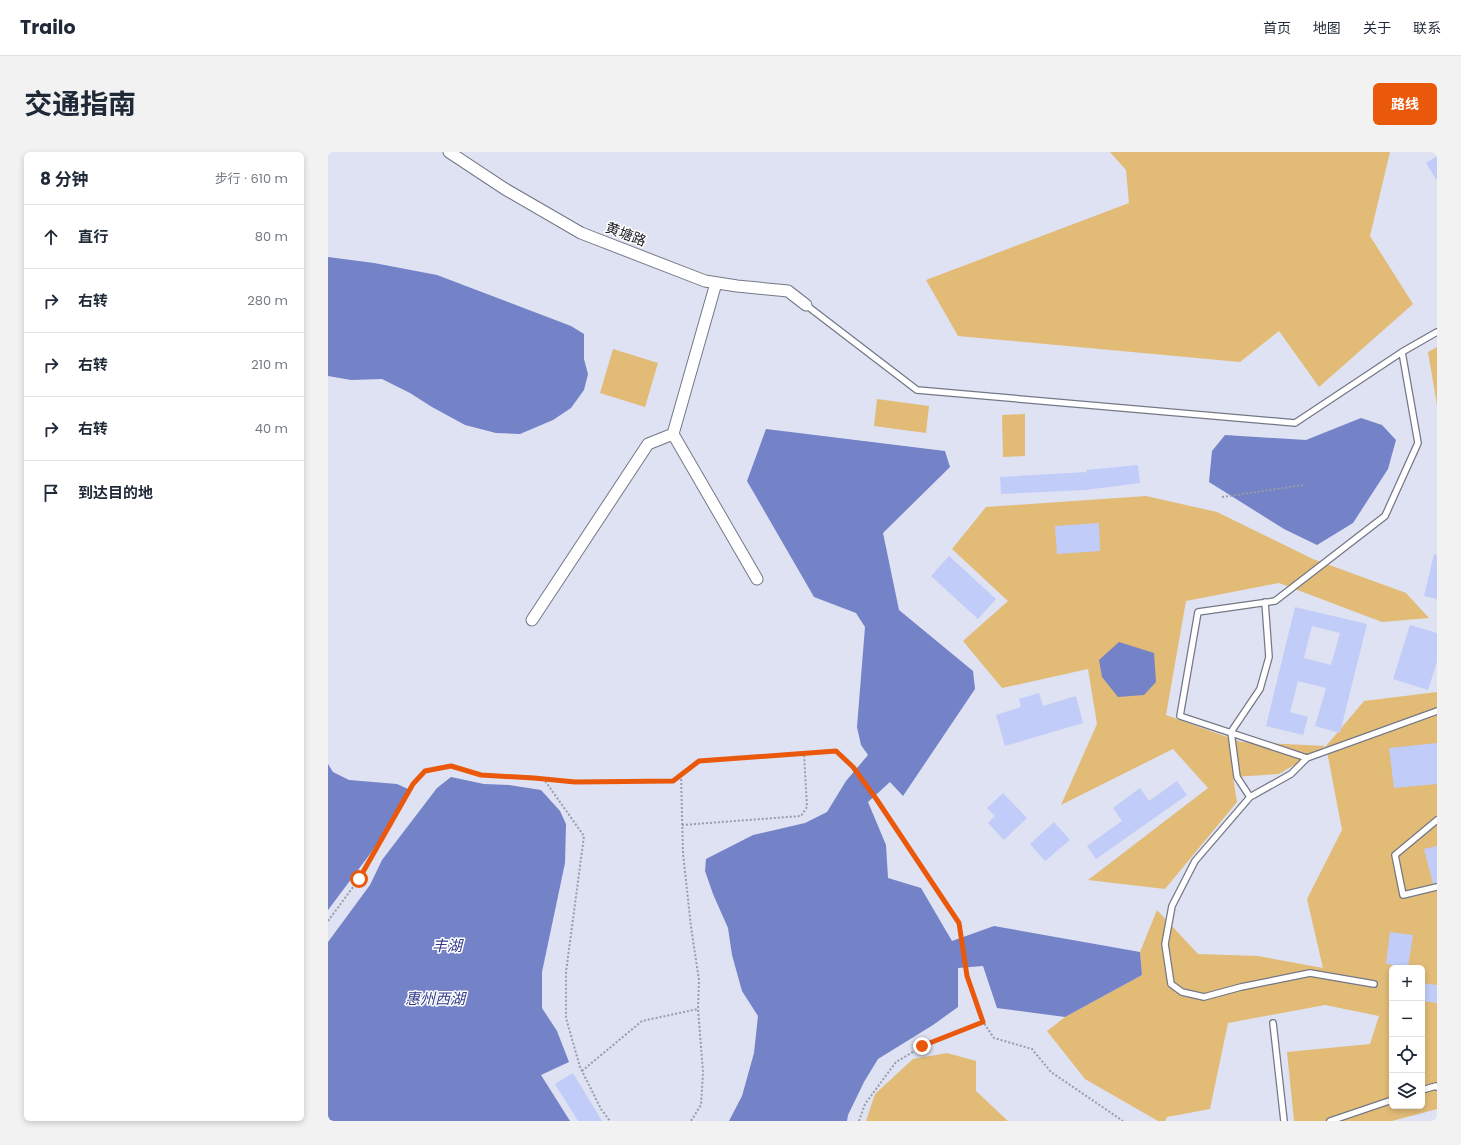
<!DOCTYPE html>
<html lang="zh">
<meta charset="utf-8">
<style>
:root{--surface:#fff;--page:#f2f2f3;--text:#1f2937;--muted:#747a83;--line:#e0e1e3;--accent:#ea580c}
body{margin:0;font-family:Poppins,"Noto Sans SC",sans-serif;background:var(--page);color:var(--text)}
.controls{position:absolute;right:12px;bottom:12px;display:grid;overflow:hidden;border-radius:6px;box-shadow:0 2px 6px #0003}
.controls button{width:36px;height:36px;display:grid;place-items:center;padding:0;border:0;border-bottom:1px solid var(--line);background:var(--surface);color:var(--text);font:20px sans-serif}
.stop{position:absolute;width:12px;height:12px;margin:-9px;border:3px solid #ea580c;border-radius:50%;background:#fff}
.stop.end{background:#ea580c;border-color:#fff;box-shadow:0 1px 4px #0008}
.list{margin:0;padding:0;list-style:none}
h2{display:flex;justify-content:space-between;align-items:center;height:52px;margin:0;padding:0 16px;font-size:17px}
h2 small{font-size:13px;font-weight:400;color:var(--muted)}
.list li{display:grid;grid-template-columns:26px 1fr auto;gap:12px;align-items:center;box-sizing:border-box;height:64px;padding:0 16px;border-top:1px solid var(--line)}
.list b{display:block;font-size:15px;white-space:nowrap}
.list em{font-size:13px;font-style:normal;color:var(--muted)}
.icon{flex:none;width:22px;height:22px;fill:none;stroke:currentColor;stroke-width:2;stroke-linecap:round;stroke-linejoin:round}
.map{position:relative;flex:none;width:1109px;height:969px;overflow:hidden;border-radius:6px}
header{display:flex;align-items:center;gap:24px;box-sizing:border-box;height:56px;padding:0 20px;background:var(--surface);border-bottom:1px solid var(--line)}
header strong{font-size:19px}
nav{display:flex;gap:22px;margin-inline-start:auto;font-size:14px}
.intro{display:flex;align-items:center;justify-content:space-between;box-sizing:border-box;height:96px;padding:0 24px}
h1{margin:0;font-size:28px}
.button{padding:10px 18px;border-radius:6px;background:var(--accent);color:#fff;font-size:14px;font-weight:700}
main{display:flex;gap:24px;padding:0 24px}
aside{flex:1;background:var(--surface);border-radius:6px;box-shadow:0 2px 6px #0003}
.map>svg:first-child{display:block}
.green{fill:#e2bb77;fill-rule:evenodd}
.water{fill:#7482c7}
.building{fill:#c1ccf8;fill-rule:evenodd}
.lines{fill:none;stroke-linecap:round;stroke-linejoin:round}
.service-casing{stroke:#747886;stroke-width:8}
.minor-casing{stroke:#747886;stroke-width:13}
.path{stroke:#999ca9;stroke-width:2;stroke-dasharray:2 2;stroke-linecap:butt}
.service{stroke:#fff;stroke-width:5.5}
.minor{stroke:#fff;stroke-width:11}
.route{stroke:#ea580c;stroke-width:5}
.labels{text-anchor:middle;stroke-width:3;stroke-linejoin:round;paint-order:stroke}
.street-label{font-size:14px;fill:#1d1e24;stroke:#fff}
.water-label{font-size:15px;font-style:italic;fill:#323a8c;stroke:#fff}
</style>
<header>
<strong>Trailo</strong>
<nav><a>首页</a><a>地图</a><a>关于</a><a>联系</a></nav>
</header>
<div class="intro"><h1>交通指南</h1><a class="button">路线</a></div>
<main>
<aside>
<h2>8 分钟<small>步行 · 610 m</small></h2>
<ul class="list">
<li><svg class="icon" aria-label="ahead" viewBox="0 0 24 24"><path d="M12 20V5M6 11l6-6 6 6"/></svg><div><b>直行</b></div><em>80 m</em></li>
<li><svg class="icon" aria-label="right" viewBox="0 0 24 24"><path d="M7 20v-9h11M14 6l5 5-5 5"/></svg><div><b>右转</b></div><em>280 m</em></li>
<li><svg class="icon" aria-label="right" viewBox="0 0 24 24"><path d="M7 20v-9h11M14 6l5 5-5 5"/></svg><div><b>右转</b></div><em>210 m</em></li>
<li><svg class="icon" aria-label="right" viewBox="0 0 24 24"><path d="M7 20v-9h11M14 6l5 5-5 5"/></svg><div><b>右转</b></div><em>40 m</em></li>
<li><svg class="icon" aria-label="arrive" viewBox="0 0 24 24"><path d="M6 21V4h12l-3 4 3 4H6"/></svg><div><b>到达目的地</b></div></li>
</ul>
</aside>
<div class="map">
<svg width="1109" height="969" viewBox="0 0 1109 969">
<rect width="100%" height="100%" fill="#dee2f2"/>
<path class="green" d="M782,0H1062L1042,84L1085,152L991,235L951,179L912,210L630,184L598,128L801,51L798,18Z
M1109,195V253L1100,200Z
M285,197L330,211L317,255L272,241Z
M549,247L601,254L598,281L546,274Z
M697,262V304L675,305L674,263Z
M818,344L889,360L985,407L1078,441L1101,466L1054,470L951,431L858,449L838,563L913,590L998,594L1036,549L1109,540V957L1064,969H966L959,900L1042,892L1051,864L997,853L900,871L882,957L839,965L837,969H830L757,927L719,879L737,865L814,823L812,800L829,758L870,802L930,804L995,816L979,747L1014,678L998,594L951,622L905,625L909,650L837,737L760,728L880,636L845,597L733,653L769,572L760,517L674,536L635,489L680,449L624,397L658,355ZM1064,816H1094V954H1064Z
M619,901L648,909V939L680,969H538L547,942L585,907Z"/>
<path class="water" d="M0,105L46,111L109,123L243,174L256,182V207L260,222L256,238L243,256L225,268L192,282L168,281L137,273L104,255L82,241L54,227L23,228L0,224Z
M1033,266L1054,273L1068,288L1060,317L1025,371L989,393L956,377L881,330L884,299L897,283L978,288Z
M438,277L617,299L622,315L555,381L571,458L645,519L647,537L575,644L562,630L540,650L558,693L560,726L593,736L624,789L666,774L812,800L814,823L737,865L669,856L655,814L630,816V855L605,873L550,907L536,930L520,963L519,969H401L414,944L426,901L430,864L414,839L404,803L400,776L385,742L377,719L378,707L425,683L477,671L499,660L518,629L540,603L533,593L529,575L537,475L528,461L486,445L419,329Z
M791,490L826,501L828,530L816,543L790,545L774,525L771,508Z
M0,612L5,620L21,628L69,632L80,637L76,649L42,702L0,758Z
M123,625L156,632L181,633L213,638L232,659L238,672L237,711L214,820V856L229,879L241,910L213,923L242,969H0V790L42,733L54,708L109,636Z"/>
<path class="building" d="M1109,4V29L1098,11Z
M810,313L812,331L757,338L673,342L672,325L759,320L758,318Z
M771,371L772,399L729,402L727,374Z
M1106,402L1109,403V447L1096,444Z
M621,404L668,447L650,467L603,424Z
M967,455L1039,472L1012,581L987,574L998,536L970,529L962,560L980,565L975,583L938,574ZM984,474L1012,481L1003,513L976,506Z
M1082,473L1109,481V510L1100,538L1065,527Z
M711,541L715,554L748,544L755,571L677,594L668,563L693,555L691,547Z
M1109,591V632L1066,636L1061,596Z
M849,629L859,643L768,707L759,694L794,669L785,656L812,636L821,649Z
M675,641L699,666L676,688L660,671L667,664L659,656Z
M726,670L742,688L717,709L702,692Z
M1109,694V731L1105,732L1096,697Z
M1062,780L1085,783L1080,815L1058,812Z
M1094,831L1109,833V851L1094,849Z
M245,921L274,969H250L227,932Z"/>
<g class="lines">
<g class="service-casing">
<path id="service" d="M478,153L589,238L967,271L1074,200
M1109,180L1074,200L1090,291L1057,364L947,449L870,460L852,564L979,606L1109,559
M979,606L963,622L922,645L867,709L844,754L837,792L843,832L854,840L876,845L913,835L982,821L1046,832
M922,645L909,625L903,580L932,537L941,505L937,450
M1109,668L1067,703L1075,743L1109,735
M945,871L956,969
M1094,938L1108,934L1109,935
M1002,969L1064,948"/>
</g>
<g class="minor-casing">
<path id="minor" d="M121,0L177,37L253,81L377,129L409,134L460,139L478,153
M388,131L345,282L429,427
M204,468L320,292L345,282"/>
</g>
<path class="path" d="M894,345L976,333
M353,623L355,701L363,775L371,828L370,857L375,920L373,953L363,969
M215,626L256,684L238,820V866L252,915L273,957L282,969
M354,673L473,664L479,655L476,601
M0,769L31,727L85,632L97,619L123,614L153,623L206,625L247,630L345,629L371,609L508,599L525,615L549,648L631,771L639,824L655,870L666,886L704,897L723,920L795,969
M254,919L314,869L370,857
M531,969L537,952L568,910L595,894L655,870"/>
<use href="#service" class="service"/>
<use href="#minor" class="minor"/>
</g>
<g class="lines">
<path class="route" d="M31,727L85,632L97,619L123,614L153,623L206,626L247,630L345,629L371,609L508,599L525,615L549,648L631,771L639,824L655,870L594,894"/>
</g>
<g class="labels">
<g class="street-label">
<text transform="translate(298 82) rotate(21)" y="5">黄塘路</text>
</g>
<g class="water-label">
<text x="119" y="799">丰湖</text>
<text x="107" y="852">惠州西湖</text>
</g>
</g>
</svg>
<div class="controls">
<button>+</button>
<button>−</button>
<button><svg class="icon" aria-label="locate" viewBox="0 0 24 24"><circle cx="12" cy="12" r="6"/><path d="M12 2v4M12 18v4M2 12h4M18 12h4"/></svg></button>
<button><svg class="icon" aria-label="layers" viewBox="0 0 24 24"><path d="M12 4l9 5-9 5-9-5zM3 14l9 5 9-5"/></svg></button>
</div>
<div class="stop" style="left:31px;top:727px"></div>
<div class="stop end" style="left:594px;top:894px"></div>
</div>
</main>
